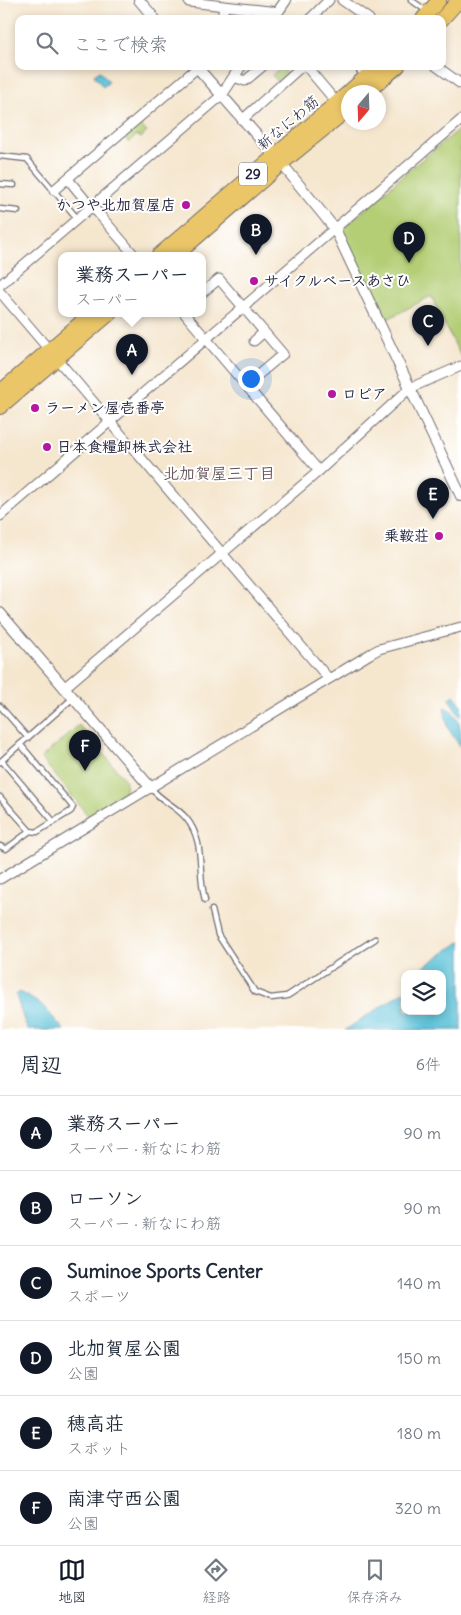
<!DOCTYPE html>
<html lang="ja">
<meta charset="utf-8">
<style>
:root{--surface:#fff;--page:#f6f6f7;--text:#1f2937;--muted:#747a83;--line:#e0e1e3;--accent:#111827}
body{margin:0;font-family:Delius,"Klee One",sans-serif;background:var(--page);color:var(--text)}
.controls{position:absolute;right:15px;bottom:15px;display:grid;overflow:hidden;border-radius:10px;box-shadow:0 2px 8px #0003}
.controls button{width:45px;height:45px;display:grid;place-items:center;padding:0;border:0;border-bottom:1px solid var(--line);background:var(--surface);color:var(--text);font:25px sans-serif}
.compass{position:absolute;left:341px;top:85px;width:45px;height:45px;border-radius:50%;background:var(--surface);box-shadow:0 2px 8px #0003;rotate:199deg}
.you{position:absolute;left:250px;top:378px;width:18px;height:18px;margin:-12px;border:4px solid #fff;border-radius:50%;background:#1a73e8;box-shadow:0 0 0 8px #1a73e833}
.badge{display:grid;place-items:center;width:32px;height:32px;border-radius:50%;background:var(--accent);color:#fff;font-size:16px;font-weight:700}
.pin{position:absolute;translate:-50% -41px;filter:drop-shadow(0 1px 2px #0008)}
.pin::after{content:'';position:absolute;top:26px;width:18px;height:15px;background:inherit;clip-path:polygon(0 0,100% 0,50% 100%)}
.popup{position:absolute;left:58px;top:252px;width:148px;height:65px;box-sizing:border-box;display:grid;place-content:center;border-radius:10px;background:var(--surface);filter:drop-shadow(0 1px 4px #0005);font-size:16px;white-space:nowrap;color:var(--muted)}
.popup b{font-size:19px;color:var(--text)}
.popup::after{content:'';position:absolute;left:50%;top:100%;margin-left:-10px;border:10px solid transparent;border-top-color:var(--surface)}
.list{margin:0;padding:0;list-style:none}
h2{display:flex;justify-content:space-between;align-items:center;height:65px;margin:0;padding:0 20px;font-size:21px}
h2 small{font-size:16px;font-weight:400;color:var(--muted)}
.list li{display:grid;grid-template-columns:32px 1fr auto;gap:15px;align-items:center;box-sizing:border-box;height:75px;padding:0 20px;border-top:1px solid var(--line)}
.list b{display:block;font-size:19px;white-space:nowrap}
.list p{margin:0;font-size:16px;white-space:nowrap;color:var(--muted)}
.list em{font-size:16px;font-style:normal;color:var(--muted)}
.icon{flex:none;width:28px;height:28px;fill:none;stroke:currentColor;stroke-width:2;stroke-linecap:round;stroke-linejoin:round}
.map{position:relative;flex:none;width:461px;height:1030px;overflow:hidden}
.search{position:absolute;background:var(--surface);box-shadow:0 2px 8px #0003;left:15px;right:15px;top:15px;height:55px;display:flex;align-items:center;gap:12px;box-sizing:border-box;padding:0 18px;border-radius:10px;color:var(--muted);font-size:19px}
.sheet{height:515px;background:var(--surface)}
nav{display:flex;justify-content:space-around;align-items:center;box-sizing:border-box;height:70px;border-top:1px solid var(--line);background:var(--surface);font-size:14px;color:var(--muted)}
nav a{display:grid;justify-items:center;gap:2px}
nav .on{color:var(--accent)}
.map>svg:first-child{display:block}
.green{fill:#b3ce74;stroke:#6a7858}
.water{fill:#5bc1d8;stroke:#3e728a}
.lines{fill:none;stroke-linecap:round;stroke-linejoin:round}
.service-casing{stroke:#6c676e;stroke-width:7}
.minor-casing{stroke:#6c676e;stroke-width:11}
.tertiary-casing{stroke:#6c676e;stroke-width:12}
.primary-casing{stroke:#6c676e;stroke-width:16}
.service{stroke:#fff;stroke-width:4.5}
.minor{stroke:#fff;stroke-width:9}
.tertiary{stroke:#fff;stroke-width:10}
.primary{stroke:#ebc669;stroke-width:14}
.poi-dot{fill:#b5179e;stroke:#fff;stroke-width:2}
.labels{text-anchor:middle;stroke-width:4;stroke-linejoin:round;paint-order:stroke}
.shield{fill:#fff;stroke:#646476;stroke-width:1}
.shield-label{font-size:14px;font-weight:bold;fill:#22223b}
.street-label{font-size:15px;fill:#22223b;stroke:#fff}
.poi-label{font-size:15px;font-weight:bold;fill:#22223b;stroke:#fff;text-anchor:start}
.neighbourhood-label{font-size:16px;font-weight:bold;fill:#66565b;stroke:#fff}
</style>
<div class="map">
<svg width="461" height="1030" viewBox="0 0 461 1030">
<rect width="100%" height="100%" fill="#fff"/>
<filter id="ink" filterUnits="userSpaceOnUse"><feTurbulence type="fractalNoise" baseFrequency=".02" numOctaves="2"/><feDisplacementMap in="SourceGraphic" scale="10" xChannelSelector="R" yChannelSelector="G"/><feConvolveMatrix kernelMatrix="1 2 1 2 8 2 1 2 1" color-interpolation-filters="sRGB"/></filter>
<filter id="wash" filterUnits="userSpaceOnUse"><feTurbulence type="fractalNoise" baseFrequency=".0096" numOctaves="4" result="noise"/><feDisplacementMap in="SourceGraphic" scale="20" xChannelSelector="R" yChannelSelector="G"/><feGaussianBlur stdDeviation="1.12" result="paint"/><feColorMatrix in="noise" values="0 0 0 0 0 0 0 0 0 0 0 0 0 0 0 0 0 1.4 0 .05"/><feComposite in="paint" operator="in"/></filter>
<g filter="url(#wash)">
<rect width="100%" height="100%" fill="#f5e6ce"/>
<path class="green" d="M281,68L288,76L279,83L272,75Z
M138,123L147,132L141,138L137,135L129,143L123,135Z
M461,128V357L431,296L384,321L341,231L409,170Z
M79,725L126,781L124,796L90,818L41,758Z"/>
<path class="water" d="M100,71L109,82L103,87L94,75Z
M454,695L461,704V717L449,699Z
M444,707C461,713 461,730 461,748L448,728Z
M461,941V1030H345L405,991V1011H442V974H418L419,970Z
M20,992L42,1005L64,1030H28L24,1021L16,995Z"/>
</g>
<g filter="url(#ink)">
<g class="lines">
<g class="service-casing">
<path id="service" d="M411,0L428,12
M0,156L27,159L77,218
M0,184L14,185
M0,209L18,211
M0,706L28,738
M2,761L54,822
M0,762L73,698
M151,788C161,801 176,806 186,818C206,842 197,872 205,900
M0,797L30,831
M0,846L6,849L30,831L37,832L71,811L73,807L20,744
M212,910L218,935L255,992L271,998L287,996L375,939"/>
</g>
<g class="minor-casing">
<path id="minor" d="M342,0L369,19
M189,2L278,12
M222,19L224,6
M310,19L329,0
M306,66L337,103
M358,66L367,77
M436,66L461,84
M234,77L245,81L263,66
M242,120L302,66
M68,179L91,207
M54,190L197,68
M92,206L135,256
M0,285L221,96
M0,292L329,679
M202,293L219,279L283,354L246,385
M185,314L319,471
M254,341L264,332
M0,516L461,120
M64,688L319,471L410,388L461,366
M0,879L370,654L379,649L461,627"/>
</g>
<g class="tertiary-casing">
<path id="tertiary" d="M139,0L155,19
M273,19L286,0
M196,66L282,164L335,229L461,496
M221,96L241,66
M0,613L151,788"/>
</g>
<g class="primary-casing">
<path id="primary" d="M423,19L439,0
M442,19L459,0
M349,92L378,66
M367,92L398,66
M158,256L348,93
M175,256L288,158L348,109
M0,392L91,314
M0,407L109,314"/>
</g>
<use href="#service" class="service"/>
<use href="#minor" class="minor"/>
<use href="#tertiary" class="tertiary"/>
<use href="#primary" class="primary"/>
</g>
</g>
<g class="poi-dot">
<circle cx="186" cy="205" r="5"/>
<circle cx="254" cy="281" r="5"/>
<circle cx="332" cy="394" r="5"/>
<circle cx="35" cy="408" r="5"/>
<circle cx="47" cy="447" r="5"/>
<circle cx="439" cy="536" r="5"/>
</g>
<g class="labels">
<rect class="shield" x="239" y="162.5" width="28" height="23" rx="4"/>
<g class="shield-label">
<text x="253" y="179">29</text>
</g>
<g class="street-label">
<text transform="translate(288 123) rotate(-40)" y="5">新なにわ筋</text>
</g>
<g class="poi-label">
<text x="176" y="210" text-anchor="end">かつや北加賀屋店</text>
<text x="264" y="286">サイクルベースあさひ</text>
<text x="342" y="399">ロピア</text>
<text x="45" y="413">ラーメン屋壱番亭</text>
<text x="57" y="452">日本食糧卸株式会社</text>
<text x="429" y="541" text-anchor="end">乗鞍荘</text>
</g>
<g class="neighbourhood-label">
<text x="219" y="479">北加賀屋三丁目</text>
</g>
</g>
</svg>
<div class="controls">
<button><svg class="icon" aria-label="layers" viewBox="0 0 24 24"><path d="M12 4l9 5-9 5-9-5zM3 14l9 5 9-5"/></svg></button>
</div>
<svg class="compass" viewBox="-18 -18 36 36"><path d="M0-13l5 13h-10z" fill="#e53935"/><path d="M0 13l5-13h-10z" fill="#747a83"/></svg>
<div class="you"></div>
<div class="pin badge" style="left:132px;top:375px">A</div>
<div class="popup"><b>業務スーパー</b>スーパー</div>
<div class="pin badge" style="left:256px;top:255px">B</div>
<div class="pin badge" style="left:428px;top:346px">C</div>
<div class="pin badge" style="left:409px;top:263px">D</div>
<div class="pin badge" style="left:433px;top:519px">E</div>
<div class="pin badge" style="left:85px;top:771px">F</div>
<div class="search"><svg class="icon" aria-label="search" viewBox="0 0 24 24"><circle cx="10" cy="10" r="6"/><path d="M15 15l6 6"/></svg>ここで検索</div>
</div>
<section class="sheet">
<h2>周辺<small>6件</small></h2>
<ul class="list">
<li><span class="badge">A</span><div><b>業務スーパー</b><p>スーパー · 新なにわ筋</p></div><em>90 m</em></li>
<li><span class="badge">B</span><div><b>ローソン</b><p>スーパー · 新なにわ筋</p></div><em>90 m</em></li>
<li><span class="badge">C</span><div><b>Suminoe Sports Center</b><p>スポーツ</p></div><em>140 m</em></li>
<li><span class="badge">D</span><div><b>北加賀屋公園</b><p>公園</p></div><em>150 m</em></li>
<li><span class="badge">E</span><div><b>穂高荘</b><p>スポット</p></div><em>180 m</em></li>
<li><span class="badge">F</span><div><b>南津守西公園</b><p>公園</p></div><em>320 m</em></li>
</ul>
</section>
<nav>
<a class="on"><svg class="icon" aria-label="map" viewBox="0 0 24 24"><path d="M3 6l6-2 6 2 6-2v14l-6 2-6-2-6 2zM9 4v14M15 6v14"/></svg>地図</a>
<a><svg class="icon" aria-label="directions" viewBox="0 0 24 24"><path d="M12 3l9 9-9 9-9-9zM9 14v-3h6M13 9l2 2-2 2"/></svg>経路</a>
<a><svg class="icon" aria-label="saved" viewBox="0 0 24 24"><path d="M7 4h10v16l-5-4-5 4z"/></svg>保存済み</a>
</nav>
